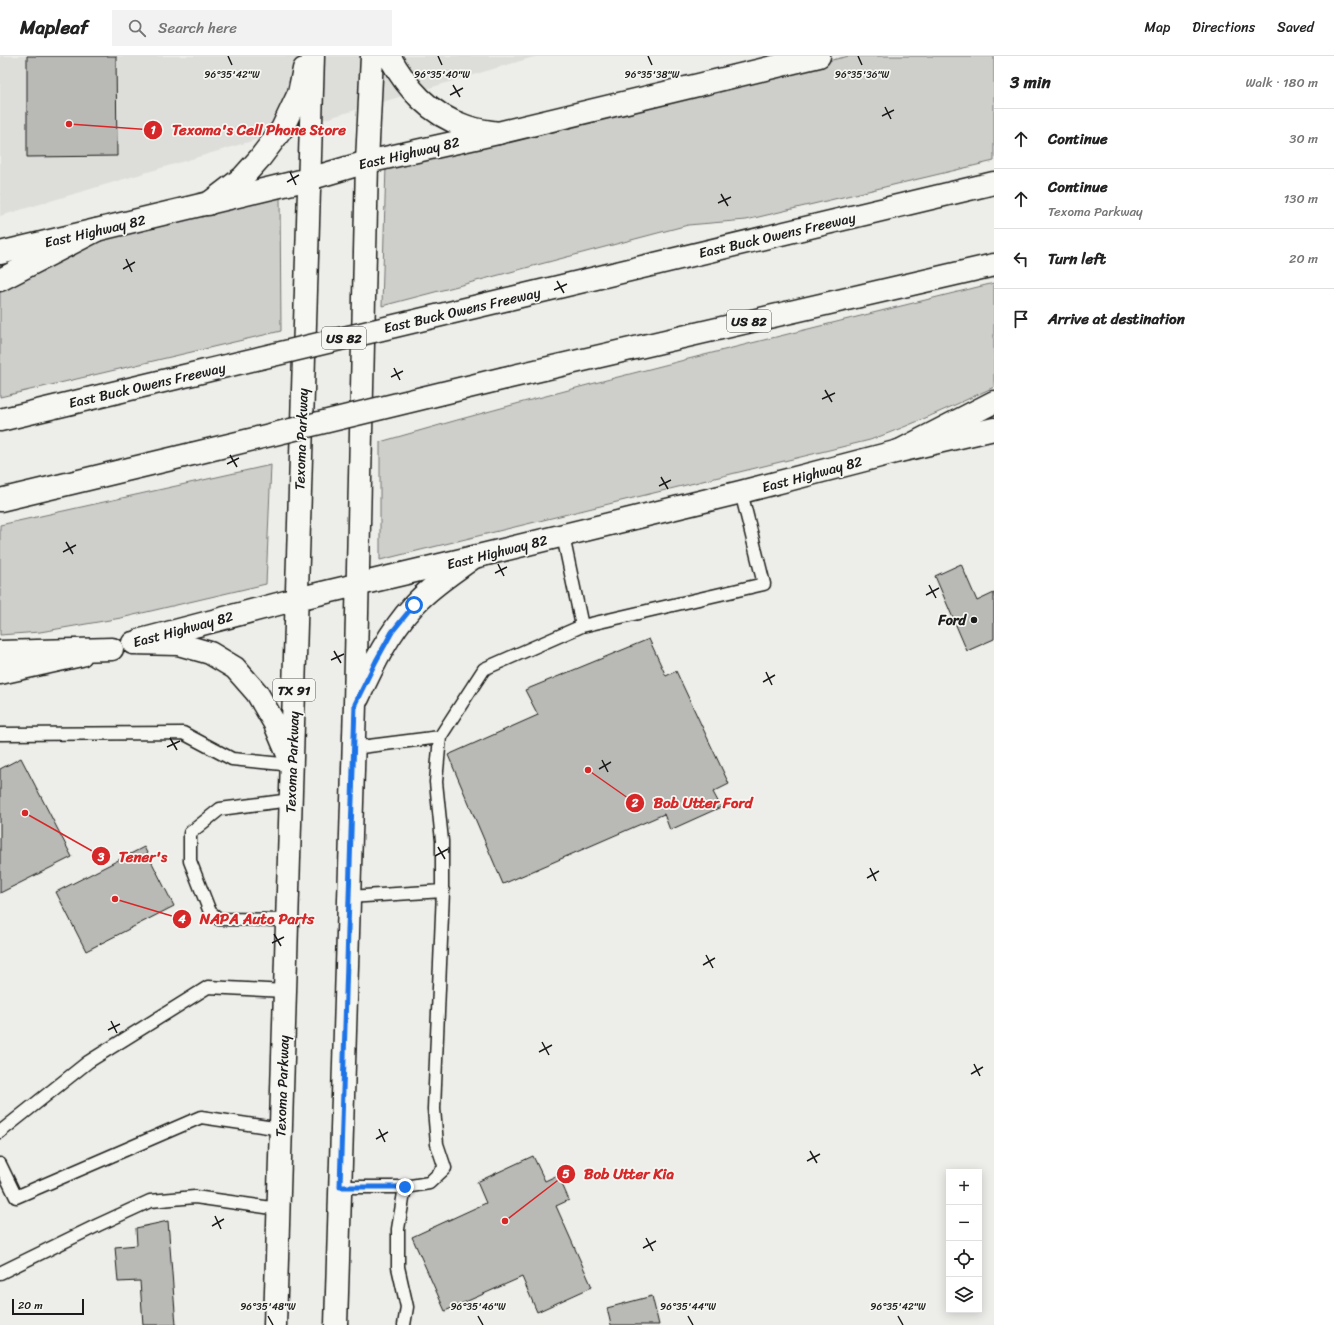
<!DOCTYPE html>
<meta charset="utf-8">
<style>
:root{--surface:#fff;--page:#f2f2f2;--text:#222;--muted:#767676;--line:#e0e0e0}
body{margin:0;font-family:Sriracha,sans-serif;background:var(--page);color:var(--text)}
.controls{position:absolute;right:12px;bottom:12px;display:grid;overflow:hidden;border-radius:0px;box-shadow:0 2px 10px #0003}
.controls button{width:36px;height:36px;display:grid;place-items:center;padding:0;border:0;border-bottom:1px solid var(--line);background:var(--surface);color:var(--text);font:20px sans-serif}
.scale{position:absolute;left:12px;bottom:10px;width:72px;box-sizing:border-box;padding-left:4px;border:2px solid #1c1c1c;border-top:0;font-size:11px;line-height:14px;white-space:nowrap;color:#1c1c1c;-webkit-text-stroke:3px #f6f6f2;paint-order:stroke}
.stop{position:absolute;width:12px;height:12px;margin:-9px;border:3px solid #1a73e8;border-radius:50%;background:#fff}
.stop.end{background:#1a73e8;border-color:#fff;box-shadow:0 1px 4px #0008}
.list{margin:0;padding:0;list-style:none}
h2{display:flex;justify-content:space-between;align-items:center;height:52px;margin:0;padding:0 16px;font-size:17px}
h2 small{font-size:13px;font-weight:400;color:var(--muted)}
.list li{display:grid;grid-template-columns:26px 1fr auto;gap:12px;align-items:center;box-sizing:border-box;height:60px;padding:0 16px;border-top:1px solid var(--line)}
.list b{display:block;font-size:15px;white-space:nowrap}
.list p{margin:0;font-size:13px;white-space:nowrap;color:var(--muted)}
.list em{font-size:13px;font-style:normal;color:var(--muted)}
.icon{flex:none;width:22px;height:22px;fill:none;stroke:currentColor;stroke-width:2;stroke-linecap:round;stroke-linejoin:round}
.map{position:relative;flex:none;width:994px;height:1269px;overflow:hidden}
header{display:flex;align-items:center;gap:24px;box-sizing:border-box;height:56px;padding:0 20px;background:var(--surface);border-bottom:1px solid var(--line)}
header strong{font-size:19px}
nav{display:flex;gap:22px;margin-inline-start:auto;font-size:14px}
.search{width:280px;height:36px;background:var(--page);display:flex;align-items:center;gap:10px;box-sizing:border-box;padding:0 14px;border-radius:0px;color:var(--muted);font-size:15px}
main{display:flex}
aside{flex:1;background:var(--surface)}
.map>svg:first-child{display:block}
.built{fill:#ddddda}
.green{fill:#cececb;stroke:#757574}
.building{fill:#b9b9b6;stroke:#1c1c1c}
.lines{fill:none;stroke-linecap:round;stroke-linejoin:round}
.lane-casing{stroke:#1c1c1c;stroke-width:15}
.secondary-casing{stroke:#1c1c1c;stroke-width:25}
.primary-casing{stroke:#1c1c1c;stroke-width:25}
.highway-casing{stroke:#1c1c1c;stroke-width:25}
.lane{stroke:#f6f6f2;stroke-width:12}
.secondary{stroke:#f6f6f2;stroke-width:22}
.primary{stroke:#f6f6f2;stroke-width:22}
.highway{stroke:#f6f6f2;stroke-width:22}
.highway-bridge-casing{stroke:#1c1c1c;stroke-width:25;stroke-linecap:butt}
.highway-bridge{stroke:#f6f6f2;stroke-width:22}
.route{stroke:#1a73e8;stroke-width:5}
.ticks{fill:none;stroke:#1c1c1c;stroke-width:1.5}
.poi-dot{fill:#1c1c1c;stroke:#f6f6f2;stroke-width:1.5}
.labels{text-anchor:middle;stroke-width:3.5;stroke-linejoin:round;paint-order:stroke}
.shield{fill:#f6f6f2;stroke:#5d5d5c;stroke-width:1}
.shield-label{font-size:13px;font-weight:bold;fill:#1c1c1c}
.street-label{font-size:14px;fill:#1c1c1c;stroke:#f6f6f2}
.poi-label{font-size:14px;font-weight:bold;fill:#1c1c1c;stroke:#f6f6f2;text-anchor:end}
.ticks-label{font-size:10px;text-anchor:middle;fill:#1c1c1c;stroke:#f6f6f2;stroke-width:3.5;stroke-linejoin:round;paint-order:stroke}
.leader{fill:none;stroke:#d62828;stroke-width:1.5}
.callout-dot{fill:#d62828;stroke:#f6f6f2;stroke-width:1.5}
.mark-label{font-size:12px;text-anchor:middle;font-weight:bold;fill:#fff}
.callout-label{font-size:15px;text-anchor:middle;font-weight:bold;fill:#d62828;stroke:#f6f6f2;stroke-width:3.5;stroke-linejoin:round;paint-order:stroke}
</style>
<header>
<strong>Mapleaf</strong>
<div class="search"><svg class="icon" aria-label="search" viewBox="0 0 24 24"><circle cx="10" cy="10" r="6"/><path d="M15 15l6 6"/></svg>Search here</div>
<nav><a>Map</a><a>Directions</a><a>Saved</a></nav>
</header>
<main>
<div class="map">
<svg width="994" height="1269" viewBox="0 0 994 1269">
<rect width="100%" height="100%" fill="#edede9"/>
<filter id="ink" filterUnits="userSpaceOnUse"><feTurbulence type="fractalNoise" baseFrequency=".025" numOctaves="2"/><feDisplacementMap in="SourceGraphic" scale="8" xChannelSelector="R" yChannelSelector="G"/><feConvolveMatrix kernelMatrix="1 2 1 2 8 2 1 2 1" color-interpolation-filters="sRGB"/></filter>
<g filter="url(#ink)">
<path class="built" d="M0,0H537L0,160Z"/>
<path class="green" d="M849,0H994V105L746,164L688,169L382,250L386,109Z
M280,139L281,275L0,341V232L52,204L118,177Z
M994,227V331C953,350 912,369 870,384L380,504V386C583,327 789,278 994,227Z
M271,409L266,528L121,562L40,576L0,579V469Z"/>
<path class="building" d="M27,0H116L117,100L27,101Z
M961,508L977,545L994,537V583L967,595L935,520Z
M649,583L666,620L676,615L729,728L713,736L721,751L670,774L664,758L503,828L448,699L538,659L525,634Z
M21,702L72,801L0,837V713Z
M144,791L174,850L86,895L56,836Z
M533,1100L545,1125L558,1119L569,1144L556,1150L592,1231L537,1256L522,1221L445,1255L412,1181L486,1147L477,1126Z
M168,1165L176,1269H143L140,1225L118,1226L115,1191L137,1189L136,1172Z
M652,1240L659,1269H611L607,1252Z"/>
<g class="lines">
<g class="lane-casing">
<path id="lane" d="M563,480L582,570
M0,678L183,677L232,703L292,709
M353,692L440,681
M442,835V785L436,726L440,681L484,613L582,570L764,528L741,436
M349,841L443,835L434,1053L437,1088L445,1112L429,1127L405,1131
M287,864L219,863L210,856L190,805V777L220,753L291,744
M0,1076L88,1006L208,931L285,935
M0,1108L16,1141L201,1061L281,1073
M340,1131H405L398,1173V1211L407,1251L404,1269
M0,1217L98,1169L150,1145L195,1141L279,1153"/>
</g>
<g class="secondary-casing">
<path id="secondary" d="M0,197L309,123L367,106L498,77L819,0
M141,584L297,543L474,501L741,436L899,395L994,373
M0,617L81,599"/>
</g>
<g class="primary-casing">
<path id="primary" d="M389,0C407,32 429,58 465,70C475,74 487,75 498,77
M208,148L242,122L260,102L282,73L299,37L304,13
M133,587L178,588L210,597L235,612L257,637L275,668L289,701
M358,642C373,609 389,576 414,549C431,530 454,516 474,501
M275,1269L313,0
M336,1269L355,648L367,106L372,0"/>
</g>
<g class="highway-casing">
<path id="highway" d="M0,224L97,174
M508,243L994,127
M505,322L994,209
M0,364L180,321
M899,395L994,346
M0,444L192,398
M0,596L112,593"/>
</g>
<use href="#lane" class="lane"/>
<use href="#secondary" class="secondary"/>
<use href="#primary" class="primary"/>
<use href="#highway" class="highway"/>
<g class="highway-bridge-casing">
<path id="highway-bridge" d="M180,321L508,243
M192,398L505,322"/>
</g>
<use href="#highway-bridge" class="highway-bridge"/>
</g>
</g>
<g class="lines" filter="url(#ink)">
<path class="route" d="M405,1131H340L355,648L376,605L392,576L414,549"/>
</g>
<path class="ticks" d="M228,0L232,9M438,0L442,9M648,0L652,9M858,0L862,9M453,29L460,41M450,39L463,32M885,51L891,63M882,60L894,54M290,116L296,129M287,126L299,119M721,138L728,150M718,147L731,141M126,203L132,216M123,213L135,206M557,225L564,237M554,234L567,228M394,312L400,324M391,321L403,315M825,334L832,346M822,343L835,337M230,399L237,411M227,408L239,402M661,421L668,433M659,430L671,424M66,486L73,498M63,496L76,489M498,508L504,520M495,517L507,511M929,529L936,542M926,539L939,532M334,595L341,607M331,604L344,598M766,616L772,629M763,626L775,619M170,682L177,694M167,691L180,685M602,704L608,716M599,713L611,706M438,791L445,803M435,800L448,793M870,812L876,825M867,822L879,815M274,878L281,890M272,887L284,881M706,899L713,912M703,909L715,902M111,965L117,977M108,974L120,968M542,986L549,999M539,996L552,989M974,1008L980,1020M971,1018L983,1011M379,1073L385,1086M376,1083L388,1076M810,1095L817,1107M807,1105L820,1098M215,1160L221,1173M212,1170L224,1163M646,1182L653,1195M643,1192L656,1185M268,1260L273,1269M478,1260L483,1269M688,1260L693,1269M898,1260L903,1269"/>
<circle class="poi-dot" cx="974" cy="564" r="4"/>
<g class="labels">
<g class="shield">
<rect x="727" y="254" width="44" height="22" rx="3"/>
<rect x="322" y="271" width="44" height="22" rx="3"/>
<rect x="273" y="623" width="42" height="22" rx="3"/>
</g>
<g class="shield-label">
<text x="749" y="270">US 82</text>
<text x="344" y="287">US 82</text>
<text x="294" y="639">TX 91</text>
</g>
<g class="street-label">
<text transform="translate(409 97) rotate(-13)" y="5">East Highway 82</text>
<text transform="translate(95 175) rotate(-13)" y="5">East Highway 82</text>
<text transform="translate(777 179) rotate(-13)" y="5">East Buck Owens Freeway</text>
<text transform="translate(462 254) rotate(-13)" y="5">East Buck Owens Freeway</text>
<text transform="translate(147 329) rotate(-13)" y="5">East Buck Owens Freeway</text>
<text transform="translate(301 383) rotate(-88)" y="5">Texoma Parkway</text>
<text transform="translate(812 418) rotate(-15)" y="5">East Highway 82</text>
<text transform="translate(497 496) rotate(-14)" y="5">East Highway 82</text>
<text transform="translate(183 573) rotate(-15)" y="5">East Highway 82</text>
<text transform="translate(292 706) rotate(-88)" y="5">Texoma Parkway</text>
<text transform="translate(282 1030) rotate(-88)" y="5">Texoma Parkway</text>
</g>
<g class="poi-label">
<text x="966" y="569">Ford</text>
</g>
</g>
<g class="ticks-label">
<text x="232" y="22">96°35'42"W</text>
<text x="442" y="22">96°35'40"W</text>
<text x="652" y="22">96°35'38"W</text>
<text x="862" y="22">96°35'36"W</text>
<text x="268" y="1254">96°35'48"W</text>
<text x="478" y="1254">96°35'46"W</text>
<text x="688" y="1254">96°35'44"W</text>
<text x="898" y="1254">96°35'42"W</text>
</g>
<path class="leader" d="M69 68L153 74M588 714L635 747M25 757L101 800M115 843L182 863M505 1165L566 1118"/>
<g class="callout-dot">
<circle cx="69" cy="68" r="4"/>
<circle cx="588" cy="714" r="4"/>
<circle cx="25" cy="757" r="4"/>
<circle cx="115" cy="843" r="4"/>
<circle cx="505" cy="1165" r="4"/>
<circle cx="153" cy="74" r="10"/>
<circle cx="635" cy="747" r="10"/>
<circle cx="101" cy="800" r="10"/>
<circle cx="182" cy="863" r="10"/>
<circle cx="566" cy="1118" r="10"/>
</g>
<g class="mark-label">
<text x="153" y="78">1</text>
<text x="635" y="751">2</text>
<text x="101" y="805">3</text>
<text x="182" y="867">4</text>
<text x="566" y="1122">5</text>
</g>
<g class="callout-label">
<text x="259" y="79">Texoma's Cell Phone Store</text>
<text x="703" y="752">Bob Utter Ford</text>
<text x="143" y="806">Tener's</text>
<text x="257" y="868">NAPA Auto Parts</text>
<text x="629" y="1123">Bob Utter Kia</text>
</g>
</svg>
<div class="controls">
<button>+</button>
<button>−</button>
<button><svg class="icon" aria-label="locate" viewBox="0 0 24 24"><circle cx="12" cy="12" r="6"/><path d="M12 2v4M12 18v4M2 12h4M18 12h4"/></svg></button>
<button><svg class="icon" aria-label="layers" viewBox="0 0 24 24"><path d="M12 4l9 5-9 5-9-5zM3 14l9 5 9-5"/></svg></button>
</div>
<div class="scale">20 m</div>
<div class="stop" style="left:414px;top:549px"></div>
<div class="stop end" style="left:405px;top:1131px"></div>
</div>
<aside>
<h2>3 min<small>Walk · 180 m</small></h2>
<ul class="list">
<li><svg class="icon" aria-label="ahead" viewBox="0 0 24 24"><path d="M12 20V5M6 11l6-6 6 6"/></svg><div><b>Continue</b></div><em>30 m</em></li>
<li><svg class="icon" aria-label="ahead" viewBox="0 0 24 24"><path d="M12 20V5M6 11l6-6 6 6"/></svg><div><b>Continue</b><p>Texoma Parkway</p></div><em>130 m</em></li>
<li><svg class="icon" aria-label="left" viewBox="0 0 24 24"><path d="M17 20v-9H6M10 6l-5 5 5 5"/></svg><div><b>Turn left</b></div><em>20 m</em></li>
<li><svg class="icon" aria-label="arrive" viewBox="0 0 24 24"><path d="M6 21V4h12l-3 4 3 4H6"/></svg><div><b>Arrive at destination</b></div></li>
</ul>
</aside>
</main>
